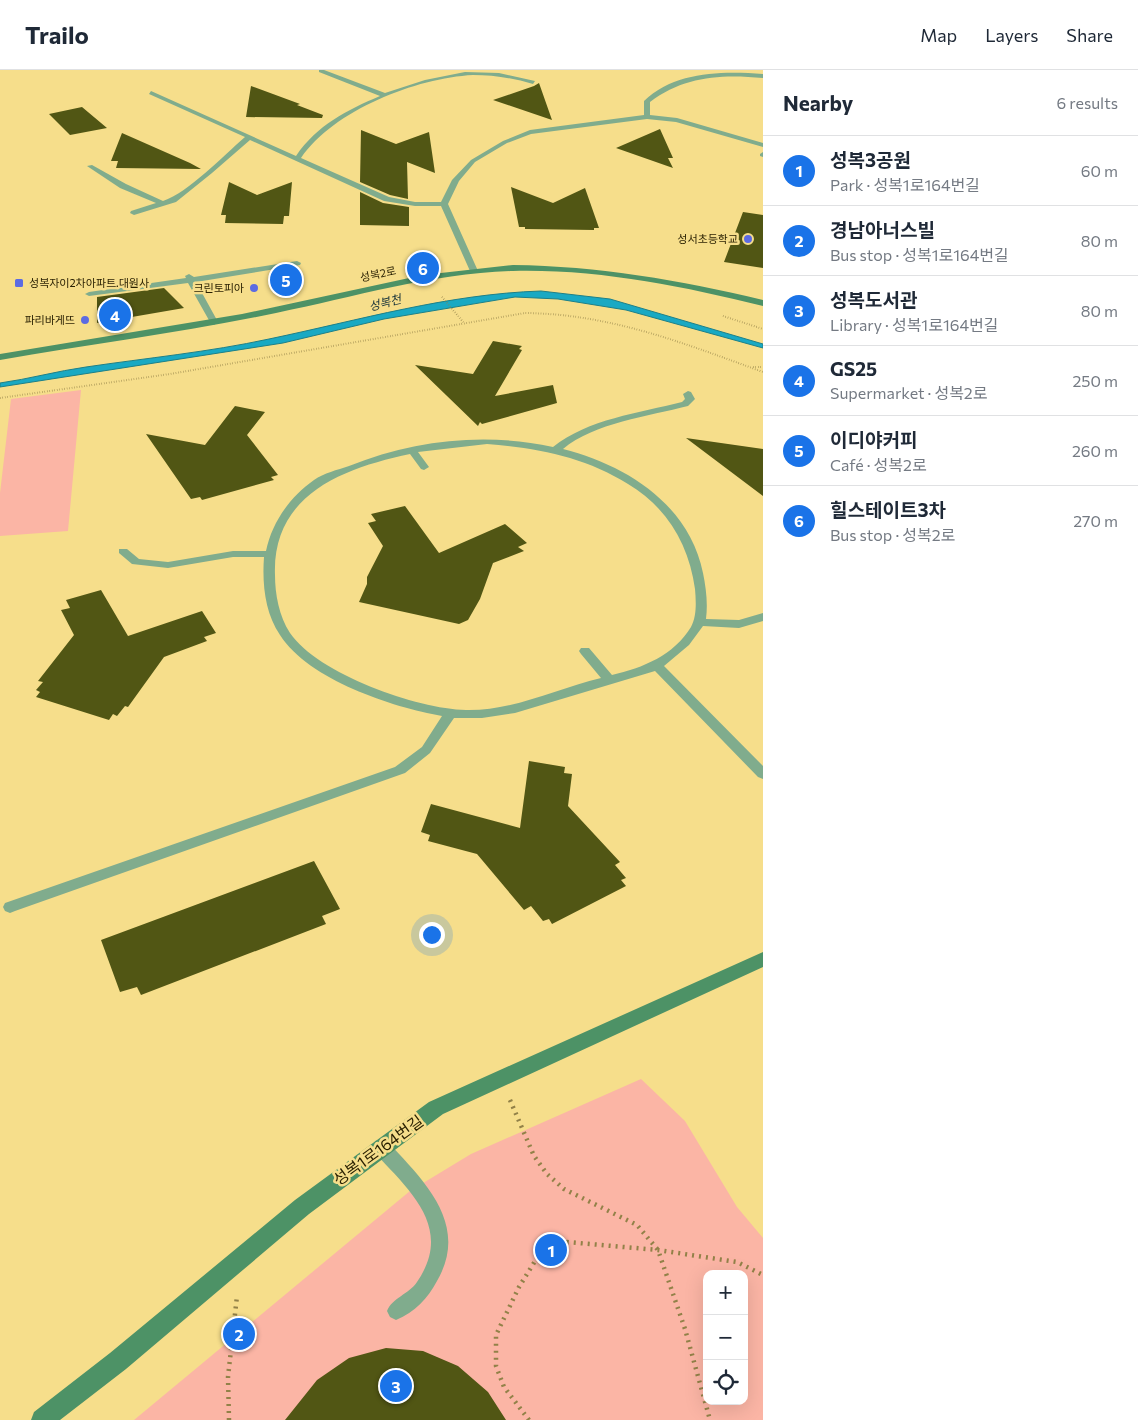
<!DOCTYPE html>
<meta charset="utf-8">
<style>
:root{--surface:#fff;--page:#f6f6f7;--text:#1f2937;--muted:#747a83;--line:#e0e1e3;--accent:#1a73e8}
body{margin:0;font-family:Commissioner,"Noto Sans KR",sans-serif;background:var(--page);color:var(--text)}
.controls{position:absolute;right:15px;bottom:15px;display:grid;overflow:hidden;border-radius:10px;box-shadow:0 5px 20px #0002}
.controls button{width:45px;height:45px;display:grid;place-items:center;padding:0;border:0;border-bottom:1px solid var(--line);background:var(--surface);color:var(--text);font:25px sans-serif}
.you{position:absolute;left:431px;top:864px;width:18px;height:18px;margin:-12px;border:4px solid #fff;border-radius:50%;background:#1a73e8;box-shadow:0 0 0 8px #1a73e833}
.badge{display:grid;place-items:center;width:32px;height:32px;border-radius:50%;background:var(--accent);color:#fff;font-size:16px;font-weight:700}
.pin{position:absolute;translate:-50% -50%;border:2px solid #fff;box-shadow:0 1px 5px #0006}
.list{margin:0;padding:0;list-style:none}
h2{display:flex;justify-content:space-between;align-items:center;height:65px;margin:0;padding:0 20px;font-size:21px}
h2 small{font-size:16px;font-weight:400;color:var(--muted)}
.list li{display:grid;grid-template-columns:32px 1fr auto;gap:15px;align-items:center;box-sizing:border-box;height:70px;padding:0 20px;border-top:1px solid var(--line)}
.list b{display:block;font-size:19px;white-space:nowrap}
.list p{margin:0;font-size:16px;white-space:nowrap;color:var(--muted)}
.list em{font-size:16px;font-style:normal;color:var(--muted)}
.icon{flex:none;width:28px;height:28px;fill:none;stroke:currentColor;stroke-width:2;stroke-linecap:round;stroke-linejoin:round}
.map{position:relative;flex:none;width:763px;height:1350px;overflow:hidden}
header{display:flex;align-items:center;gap:30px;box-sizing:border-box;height:70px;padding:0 25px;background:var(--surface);border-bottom:1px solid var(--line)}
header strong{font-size:24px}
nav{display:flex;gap:28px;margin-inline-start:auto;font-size:18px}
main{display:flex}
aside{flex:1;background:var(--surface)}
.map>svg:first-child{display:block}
.green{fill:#fbb5a5;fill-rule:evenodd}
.water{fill:#19a9c3;stroke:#1e8088}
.building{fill:#515614}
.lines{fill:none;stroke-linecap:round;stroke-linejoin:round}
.path-far1{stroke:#928148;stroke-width:2;stroke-dasharray:0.5 2;stroke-linecap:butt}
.path{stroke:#928148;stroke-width:4.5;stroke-dasharray:2 5;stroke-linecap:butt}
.lane{fill:#80ac8d;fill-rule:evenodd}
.secondary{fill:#4d9266;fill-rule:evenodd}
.poi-dot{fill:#5c6be2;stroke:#f6de8b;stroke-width:2}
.labels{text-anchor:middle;stroke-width:5;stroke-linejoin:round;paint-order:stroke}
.far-poi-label{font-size:11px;fill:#281f00;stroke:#f6de8b;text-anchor:end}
.far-street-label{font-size:11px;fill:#281f00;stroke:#f6de8b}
.far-water-label{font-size:12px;font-style:italic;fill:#19343a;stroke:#f6de8b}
.near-street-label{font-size:16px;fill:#281f00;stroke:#f6de8b}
</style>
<header>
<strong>Trailo</strong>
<nav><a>Map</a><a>Layers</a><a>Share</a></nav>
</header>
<main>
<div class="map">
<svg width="763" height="1350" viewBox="0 0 763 1350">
<rect width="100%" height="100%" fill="#f6de8b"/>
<path class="green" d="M81,320L68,461L0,466V423L11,329Z
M641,1009L685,1051L737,1137L763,1168V1350H134L410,1121L471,1084ZM707,1204H744V1331H707Z"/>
<path class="water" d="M541,221L610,229L763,274V278L626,240L558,229L515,227L384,249L283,273L0,317V313C29,309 57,301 86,297C147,288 209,282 269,269C360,250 448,224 541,221Z"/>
<path class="building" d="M539,13L552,50L493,30L534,16Z
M251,16L300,34L297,35L323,45L322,48L246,47Z
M82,37L107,58L70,65L49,44Z
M660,59L673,88H668L673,98L616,78Z
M361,60L396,74L429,62L435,103L407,92L408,129L390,125L360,112Z
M122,63L190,93L201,99L116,98L118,91H111Z
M229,112L257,125L292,112L289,146H284L283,154L225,153L226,145H221Z
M511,117L553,133L585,118L599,158H594V160L525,159V157H519Z
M360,122L383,133L409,137V156L360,155Z
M743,142L763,145V198L724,192Z
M164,218L184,238L97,253V227Z
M493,271L522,276L519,279L522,280L495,326L553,315L557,333L482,354L480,352L478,356L415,295L473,304Z
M235,336L265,342L247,365L278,405L271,407L274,410L202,430L200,427L191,429L146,364L205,375Z
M686,368L763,379V426Z
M405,436L439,483L505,454L527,473L518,477L524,481L493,493L480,529L468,550L459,554L359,532L367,514V507L383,476L368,453L376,451L371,444Z
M101,520L128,566L202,541L216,563L204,567L207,571L164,587L128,637L125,636L117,646L113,644L109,650L36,627L40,622L36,620L43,612L38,611L74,565L61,540L70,538L66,530Z
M529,691L565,697L564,703L572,704L568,736L620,792L615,795L626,808L621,810L626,816L552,854L549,849L543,851L531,836L524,840L477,784L428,771L430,765L421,762L431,734L520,758Z
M314,791L340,839L322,846L326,854L141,925L137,917L120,922L101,870Z
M386,1278L423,1281L458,1296L488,1322L506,1350H285L317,1310L349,1288Z"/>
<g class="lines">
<path class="path-far1" d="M442,227L464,253
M723,246L763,259
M753,297H763
M0,328L170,304L525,243C611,244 683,273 763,302"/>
<path class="path" d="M510,1030L534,1086L547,1104L564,1119L637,1155L658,1180L685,1259L710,1350
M229,1350L228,1307L237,1226
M529,1350L504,1317L496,1296V1265L519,1217L540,1183L567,1172L658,1180L737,1192L763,1205"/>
<path class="lane" d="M319,0H324L385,23L425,10L465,2L499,3L535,11L533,14C513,8 493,5 473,5C416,8 334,40 301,88L389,127L415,132H441L452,110L471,90L503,71L530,60L644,45V31C675,1 723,1 763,4V8C722,4 684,6 650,32V45L677,48L763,73V77L676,52L647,49L531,64L507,73L475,92L459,111L448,134L478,201L474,203L470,201L441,136H415L384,131L250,70L212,103L176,132L134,145L130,143L131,141L156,133L120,118L87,96L92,95L126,114L163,131C189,122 223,86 245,67L149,24L151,21L296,86C317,55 347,40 380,26L319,2Z
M763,82V87L760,86V84Z
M297,191L301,193L300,195L196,212L218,252L214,255L210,252L188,213L89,226L85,224L89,222L186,208L185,206L189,204L194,207Z
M688,321L691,322L695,329L688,336C649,346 594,353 563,379C626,395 689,434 703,503C706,518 708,533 706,549L739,550L763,543V551L739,558L703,556L689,575L664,596L763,696V709L758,707L655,601L515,643L482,648H454L430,683L405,703L15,841L10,843L5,841L3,837L5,833L395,697L422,677L442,646C392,637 309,610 280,565C265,543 262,514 264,487H233L168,498L132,494L119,483V479H127L139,489L168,492L233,481H266C272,452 290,427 314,410C324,403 337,400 349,396C414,370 485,362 553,377C588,349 639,343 682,332L685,329L683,324ZM487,374C537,378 585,387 628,414C667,437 689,475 695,519C696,531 697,546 691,557C674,585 643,598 612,605L589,578H581L579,581L581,584L601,608C556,619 513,641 466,640C417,639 318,604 290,563C279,546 275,524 275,505C272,424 344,398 410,384L421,399L424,400L429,397L418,382Z
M381,1069L387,1071C424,1111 470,1154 437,1211C428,1228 415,1242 396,1250L390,1247L387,1241C392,1228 409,1224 417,1212C454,1158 410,1121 375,1083L373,1077L375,1071Z"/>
<path class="secondary" d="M513,195C598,196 680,210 763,230V236C681,216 598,199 513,201C433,203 355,227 276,243C185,262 92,274 0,290V284L242,244L423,205Z
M763,882V897L443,1044L309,1144L126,1299L60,1350H31L34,1342L110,1283L295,1130L429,1032Z"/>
</g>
<g class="poi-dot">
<circle cx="748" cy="169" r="5"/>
<rect x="14" y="208" width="10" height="10" rx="2.5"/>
<circle cx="254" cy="218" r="5"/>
<circle cx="85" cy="250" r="5"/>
</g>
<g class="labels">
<g class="far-poi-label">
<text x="738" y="173">성서초등학교</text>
<text x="29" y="217" text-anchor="start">성복자이2차아파트.대원사</text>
<text x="244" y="222">크린토피아</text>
<text x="75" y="254">파리바게뜨</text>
</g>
<g class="far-street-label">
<text transform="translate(378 204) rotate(-12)" y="4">성복2로</text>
</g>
<g class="far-water-label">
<text transform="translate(385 233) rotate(-14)" y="4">성복천</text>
</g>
<g class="near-street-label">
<text transform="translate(378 1080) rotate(-36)" y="6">성복1로164번길</text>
</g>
</g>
</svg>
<div class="controls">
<button>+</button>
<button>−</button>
<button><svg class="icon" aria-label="locate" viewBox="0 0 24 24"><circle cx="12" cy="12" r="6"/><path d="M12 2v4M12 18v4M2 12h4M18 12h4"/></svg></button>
</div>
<div class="you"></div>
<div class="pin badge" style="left:551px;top:1180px">1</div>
<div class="pin badge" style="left:239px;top:1264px">2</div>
<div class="pin badge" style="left:396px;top:1316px">3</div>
<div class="pin badge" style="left:115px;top:245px">4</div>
<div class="pin badge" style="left:286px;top:210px">5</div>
<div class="pin badge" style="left:423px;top:198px">6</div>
</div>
<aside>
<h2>Nearby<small>6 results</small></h2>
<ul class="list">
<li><span class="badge">1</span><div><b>성복3공원</b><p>Park · 성복1로164번길</p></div><em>60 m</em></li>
<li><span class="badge">2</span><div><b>경남아너스빌</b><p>Bus stop · 성복1로164번길</p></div><em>80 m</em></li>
<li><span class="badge">3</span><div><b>성복도서관</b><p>Library · 성복1로164번길</p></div><em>80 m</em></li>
<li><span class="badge">4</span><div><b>GS25</b><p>Supermarket · 성복2로</p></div><em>250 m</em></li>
<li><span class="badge">5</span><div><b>이디야커피</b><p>Café · 성복2로</p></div><em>260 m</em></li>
<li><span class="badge">6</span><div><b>힐스테이트3차</b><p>Bus stop · 성복2로</p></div><em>270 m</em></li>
</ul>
</aside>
</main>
